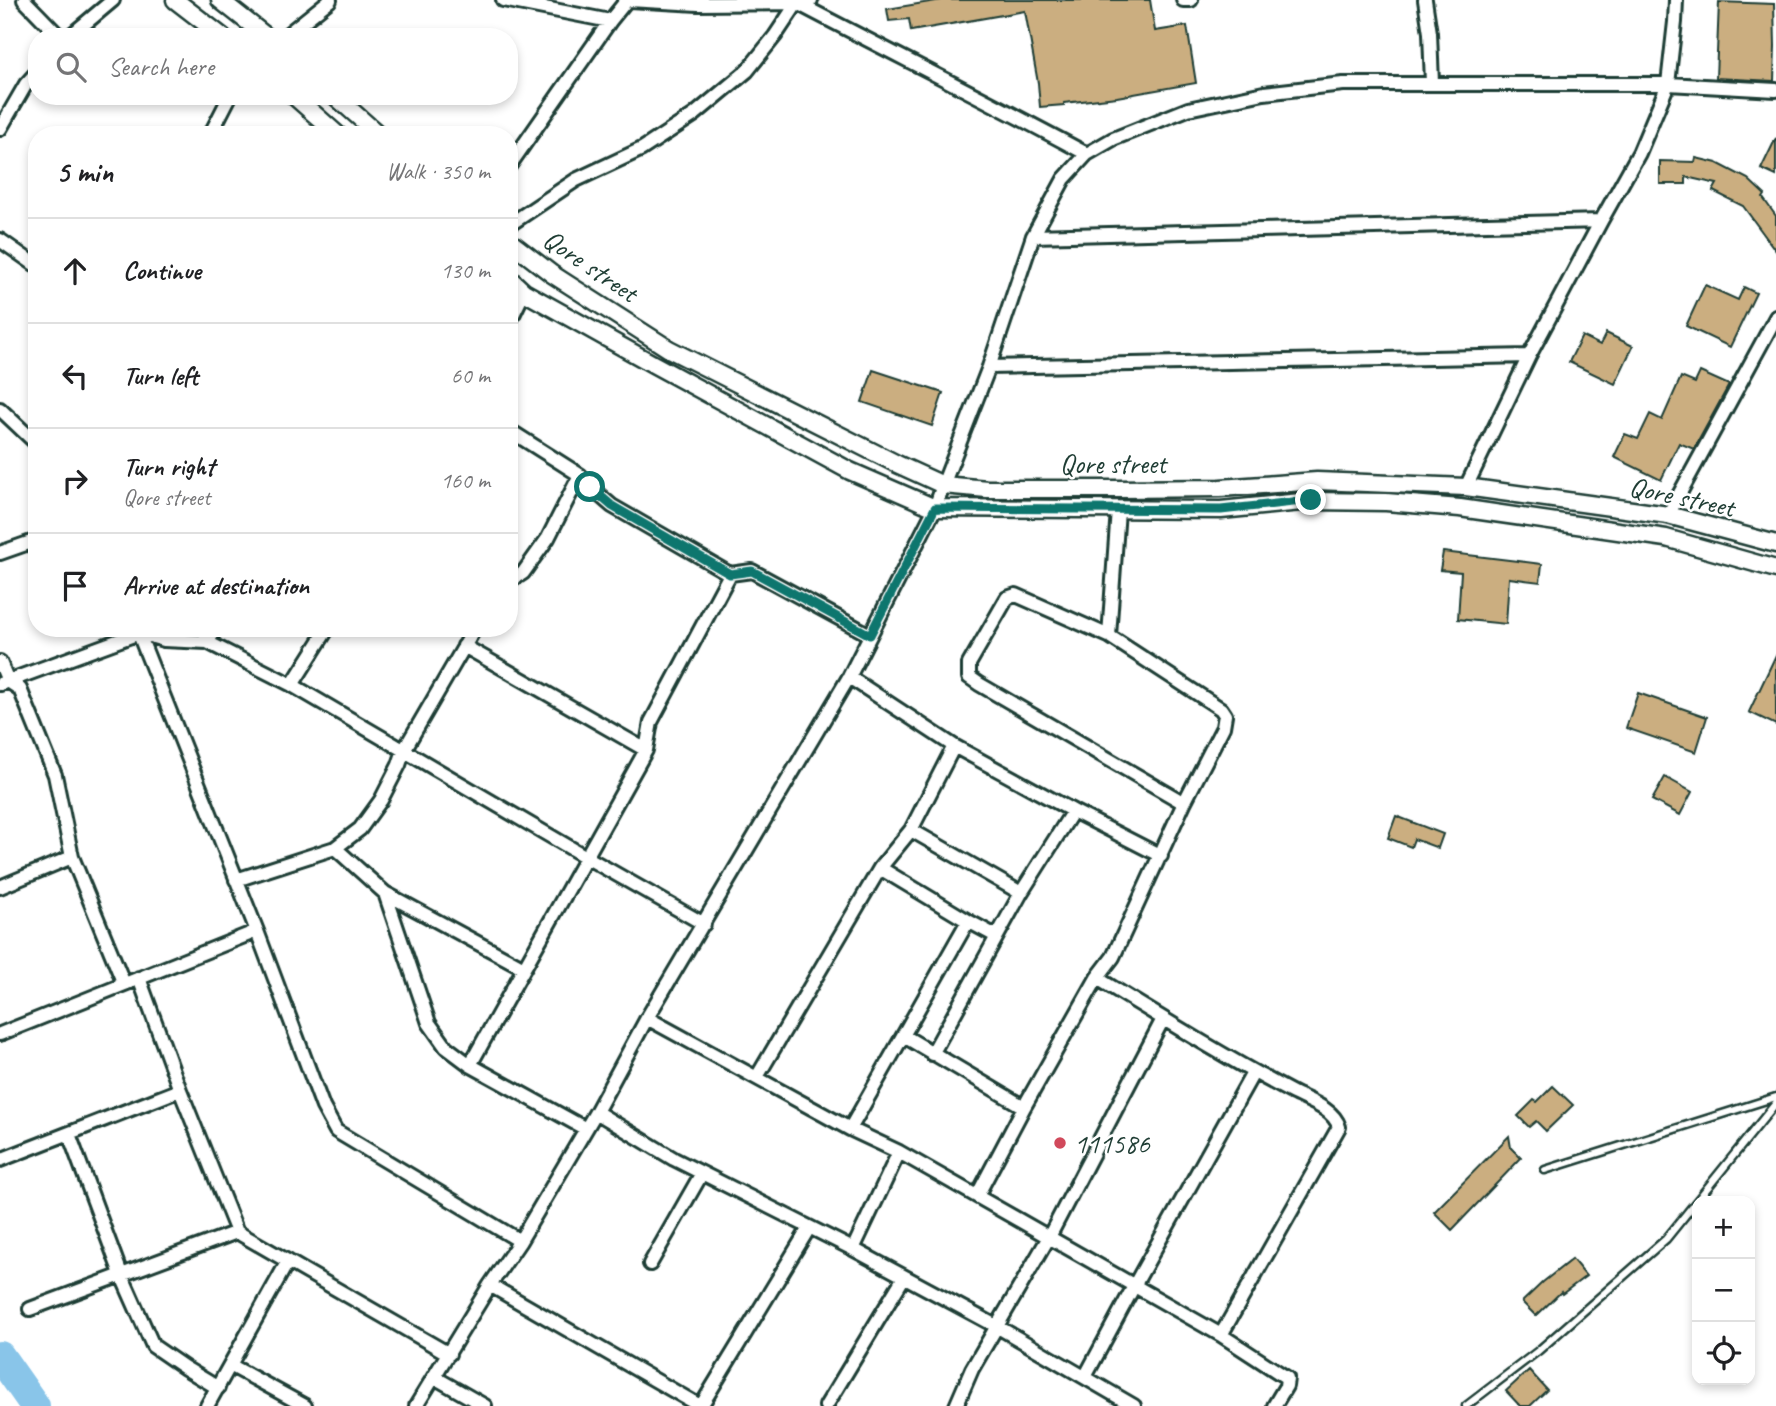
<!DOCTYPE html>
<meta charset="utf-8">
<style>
:root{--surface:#fff;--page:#f6f6f6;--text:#202124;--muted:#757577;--line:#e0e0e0}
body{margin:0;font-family:Caveat,sans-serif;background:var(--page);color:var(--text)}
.controls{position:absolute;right:21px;bottom:21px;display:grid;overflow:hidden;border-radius:14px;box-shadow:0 4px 10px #0003}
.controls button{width:63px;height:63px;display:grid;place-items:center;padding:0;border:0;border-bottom:2px solid var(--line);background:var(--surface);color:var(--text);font:35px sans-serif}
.stop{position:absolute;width:21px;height:21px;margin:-16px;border:5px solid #0f766e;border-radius:50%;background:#fff}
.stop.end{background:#0f766e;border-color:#fff;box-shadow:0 2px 7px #0008}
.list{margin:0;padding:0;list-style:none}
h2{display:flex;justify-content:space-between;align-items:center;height:91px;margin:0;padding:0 28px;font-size:30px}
h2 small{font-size:23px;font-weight:400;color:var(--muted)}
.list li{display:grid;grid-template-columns:46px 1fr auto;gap:21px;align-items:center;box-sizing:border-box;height:105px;padding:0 28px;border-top:2px solid var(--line)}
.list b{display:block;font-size:26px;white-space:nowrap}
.list p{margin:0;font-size:23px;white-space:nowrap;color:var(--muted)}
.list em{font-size:23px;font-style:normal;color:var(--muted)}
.icon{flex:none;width:38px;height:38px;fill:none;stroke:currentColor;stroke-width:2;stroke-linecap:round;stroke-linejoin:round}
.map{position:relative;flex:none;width:1776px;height:1406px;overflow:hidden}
.search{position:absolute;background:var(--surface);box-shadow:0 4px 10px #0003;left:28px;top:28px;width:490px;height:77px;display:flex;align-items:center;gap:18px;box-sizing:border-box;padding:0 24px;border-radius:28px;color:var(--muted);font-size:26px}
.panel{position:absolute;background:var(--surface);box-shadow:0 4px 10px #0003;left:28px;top:126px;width:490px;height:511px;border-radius:28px}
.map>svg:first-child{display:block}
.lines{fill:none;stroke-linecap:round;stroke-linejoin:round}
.river{stroke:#89c5e9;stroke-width:30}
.building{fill:#cbae80;stroke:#1f3d34;stroke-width:2}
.service-casing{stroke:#1f3d34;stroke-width:11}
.minor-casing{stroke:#1f3d34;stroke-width:18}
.tertiary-casing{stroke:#1f3d34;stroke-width:21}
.service{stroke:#fff;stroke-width:6}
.minor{stroke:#fff;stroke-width:12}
.tertiary{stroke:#fff;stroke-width:16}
.route{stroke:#0f766e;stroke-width:9}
.poi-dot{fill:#d1495b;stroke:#fff;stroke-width:2.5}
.labels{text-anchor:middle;stroke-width:5;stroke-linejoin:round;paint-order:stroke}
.street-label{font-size:28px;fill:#1f3d34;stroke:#fff}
.poi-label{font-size:28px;fill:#1f3d34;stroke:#fff;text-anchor:start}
</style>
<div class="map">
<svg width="1776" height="1406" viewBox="0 0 1776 1406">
<rect width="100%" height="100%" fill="#fff"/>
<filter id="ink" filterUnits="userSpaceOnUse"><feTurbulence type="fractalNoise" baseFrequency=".0143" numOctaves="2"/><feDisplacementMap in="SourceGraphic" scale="14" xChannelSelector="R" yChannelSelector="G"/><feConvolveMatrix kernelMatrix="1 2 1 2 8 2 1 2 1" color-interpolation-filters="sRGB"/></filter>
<g filter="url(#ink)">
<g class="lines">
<path class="river" d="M0,1356L35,1406"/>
</g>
<path class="building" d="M942,0H1150L1155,31L1187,26L1196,83L1117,97L1064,103V105L1040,107L1038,83L1025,11L911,31L909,19L889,21L887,9Z
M1719,2L1774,4L1775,46L1774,81L1716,78Z
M1776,138V176L1761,169Z
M1696,158L1717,163L1748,179L1765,195L1763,198L1776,216V251L1743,206L1713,191L1717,184L1686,177V184H1660V161L1695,162Z
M1705,285L1738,300L1744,287L1756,293L1730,347L1686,326Z
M1606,333L1633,346L1615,384L1569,362L1582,336L1600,345Z
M873,370L943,393L932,426L862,402Z
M1700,372L1729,385L1694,449L1679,443L1661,480L1614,457L1625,434L1638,439L1650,414L1662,420L1681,377L1695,383Z
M1443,552L1542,564L1540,582L1509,578L1506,624L1458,619L1461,572L1440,570Z
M1776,655V725L1749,712Z
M1638,693L1707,717L1696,752L1626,728Z
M1665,777L1692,792L1680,815L1652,800Z
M1396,816L1443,834L1438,848L1414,839L1411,847L1388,838Z
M1553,1086L1573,1105L1546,1131L1536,1121L1529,1127L1518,1116L1534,1100L1537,1102Z
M1509,1136L1511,1148L1521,1158L1452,1230L1434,1212Z
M1572,1259L1586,1276L1562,1294L1561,1292L1536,1316L1522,1302L1543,1282Z
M1529,1370L1547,1390L1530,1406H1520L1506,1391Z"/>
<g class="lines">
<g class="service-casing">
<path id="service" d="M1545,1170L1776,1097
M1466,1406L1538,1351L1666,1239L1776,1103"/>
</g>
<g class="minor-casing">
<path id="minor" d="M24,0L60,37
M503,0L610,21
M629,0L698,4L797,3L811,0
M1183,0H1191
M1425,0L1430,33L1432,83
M797,3C894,54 991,102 1087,154
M69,37L113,0
M284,37L330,0
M0,129L26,84L37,72
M210,135L230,96
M509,166L610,21L627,0
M509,225L576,180L642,149L694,115L747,71L775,36L797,3
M1033,236L1601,221
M0,240L37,266
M509,323L524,292
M989,367L1529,356
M0,409L37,444
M509,430L580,475L590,487L612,506L730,574L752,571L870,635
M1466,487L1529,356L1601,221L1639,153L1668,84L1675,22L1676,0
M1668,515L1776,317
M0,553L37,540
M509,582L523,573L548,538L580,475
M137,629L257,931L323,1107L336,1131L520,1241
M1109,636L1118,510
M207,642L217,628
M464,646L646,750
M0,662L8,681L20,689L55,775L72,857L124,984
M849,677L954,746L1073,811L1161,856
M0,684L139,633L164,640L207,642L292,685L586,857L704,924
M292,685L328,628
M911,830L1021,893
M335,848L385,893L524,968
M880,868L968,921L996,936
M236,880L335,848L360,829L381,800L399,765L404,750L475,628
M0,887L72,857
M385,893L429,1023L446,1047L470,1065L586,1129
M139,978L180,1090L237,1232L449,1354
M1097,978C1162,1018 1226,1058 1293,1093C1309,1101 1334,1109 1339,1127L1221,1335
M647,1018L850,1129L899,1152L1221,1335L1287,1378L1286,1386L1274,1406
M0,1034L257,931
M904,1036L1024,1107
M932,1054L1021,893L1073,811
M470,1065L646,750L651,722L730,574
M757,1077L880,868L911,830L954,746
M596,1112L674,1159L853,1249L998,1327L1134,1406
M850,1129L968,921
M69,1134L121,1274L153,1346L185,1368L218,1388
M0,1160L180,1090
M977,1196L1024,1107L1097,978L1113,957L1184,803L1223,727L1225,715L1221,709L1109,636L1016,595L1007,598L969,664V677L979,684L1184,803
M853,1249L899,1152
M650,1264L702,1173
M490,1285L700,1406
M30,1309L237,1232
M230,1365L305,1406
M434,1377L485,1406
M1085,1377L1134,1286L1253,1073
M207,1406L288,1261
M416,1406L490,1285L520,1241L596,1112L647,1018L849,677L935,508L943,485L989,367L1033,236L1064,179L1087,154L1113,139L1188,109L1264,93L1343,84H1668L1776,90
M701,1406L809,1228
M826,1406L904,1277
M956,1406L972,1369L1049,1237L1163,1019"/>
</g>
<g class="tertiary-casing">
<path id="tertiary" d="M175,0L223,37
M220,0L267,37
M294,96L338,135
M335,96L379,135
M509,241L552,274L669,349L897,464L943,485L987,489H1119L1220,488L1317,481L1466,487L1668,515L1776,544
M509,278L524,292L653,364L850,471L935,508L1221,510L1311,501L1386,502L1460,508L1666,538L1776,569"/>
</g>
<use href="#service" class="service"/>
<use href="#minor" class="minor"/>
<use href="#tertiary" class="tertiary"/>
</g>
</g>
<g class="lines" filter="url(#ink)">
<path class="route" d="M590,487L612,506L730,574L752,571L870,635L935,508L1221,510L1311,500"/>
</g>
<circle class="poi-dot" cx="1060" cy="1143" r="7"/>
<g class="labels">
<g class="street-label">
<text transform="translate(591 265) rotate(34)" y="10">Qore street</text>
<text x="1113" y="473">Qore street</text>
<text transform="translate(1682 496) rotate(12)" y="10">Qore street</text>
</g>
<g class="poi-label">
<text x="1074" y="1153">111586</text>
</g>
</g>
</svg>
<div class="controls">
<button>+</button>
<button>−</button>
<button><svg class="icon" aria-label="locate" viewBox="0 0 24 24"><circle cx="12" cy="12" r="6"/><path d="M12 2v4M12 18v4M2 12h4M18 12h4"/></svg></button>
</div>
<div class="stop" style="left:590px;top:487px"></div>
<div class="stop end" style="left:1311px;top:500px"></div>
<div class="search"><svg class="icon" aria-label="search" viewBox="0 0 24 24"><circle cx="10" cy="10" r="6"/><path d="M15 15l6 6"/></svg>Search here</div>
<section class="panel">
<h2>5 min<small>Walk · 350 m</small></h2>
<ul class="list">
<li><svg class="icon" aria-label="ahead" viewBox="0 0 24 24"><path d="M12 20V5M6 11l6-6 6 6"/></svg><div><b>Continue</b></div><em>130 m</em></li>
<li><svg class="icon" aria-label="left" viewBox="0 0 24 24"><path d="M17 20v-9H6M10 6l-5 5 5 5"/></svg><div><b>Turn left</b></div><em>60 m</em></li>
<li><svg class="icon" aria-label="right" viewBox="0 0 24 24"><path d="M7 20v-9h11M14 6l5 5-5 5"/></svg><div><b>Turn right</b><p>Qore street</p></div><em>160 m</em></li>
<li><svg class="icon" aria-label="arrive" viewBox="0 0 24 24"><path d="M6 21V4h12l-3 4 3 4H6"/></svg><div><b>Arrive at destination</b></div></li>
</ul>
</section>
</div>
